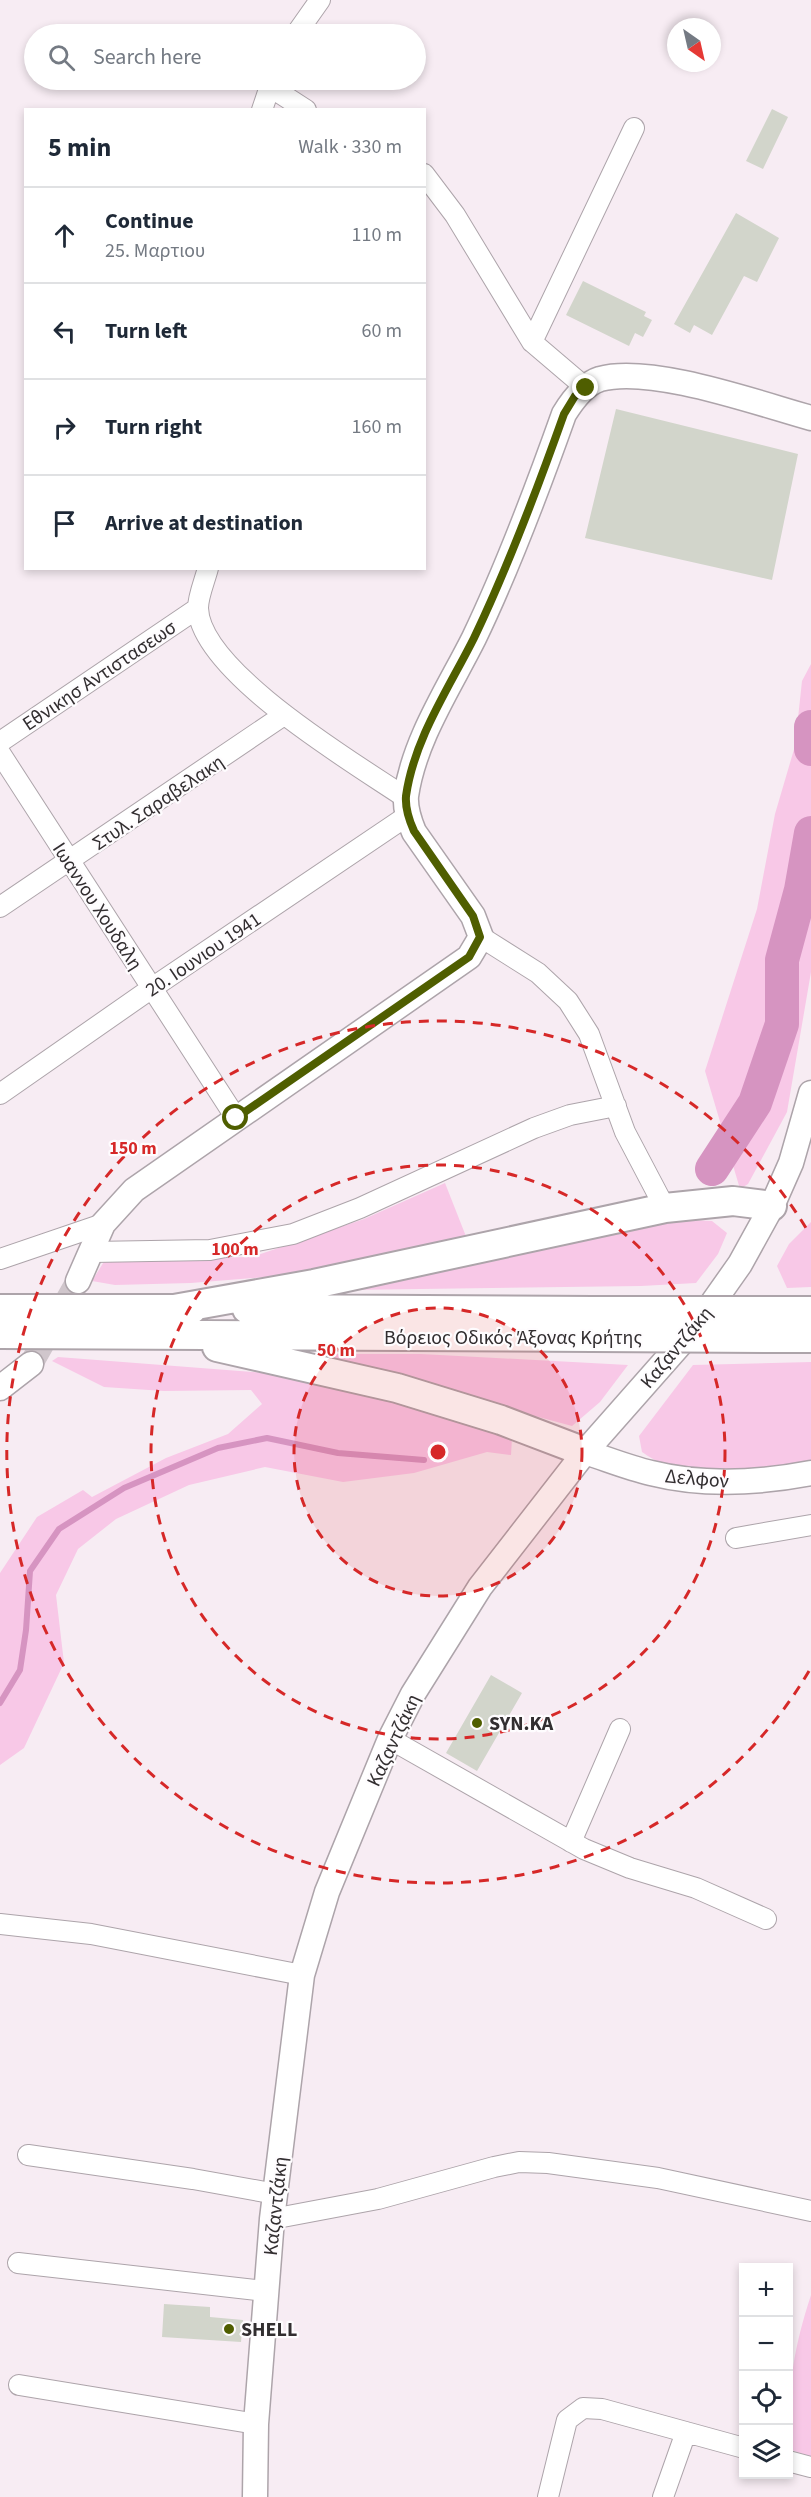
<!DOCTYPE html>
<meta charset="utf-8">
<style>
:root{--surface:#fff;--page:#f2f2f3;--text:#1f2937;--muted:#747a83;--line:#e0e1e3}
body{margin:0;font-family:"Source Sans 3",sans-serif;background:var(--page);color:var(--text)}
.controls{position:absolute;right:18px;bottom:18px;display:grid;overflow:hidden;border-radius:0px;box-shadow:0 3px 9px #0003}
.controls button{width:54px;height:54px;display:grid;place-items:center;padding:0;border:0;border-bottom:2px solid var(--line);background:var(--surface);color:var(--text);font:30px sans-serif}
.compass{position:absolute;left:667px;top:18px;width:54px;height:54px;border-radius:50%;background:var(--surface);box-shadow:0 3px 9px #0003;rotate:146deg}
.stop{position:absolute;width:18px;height:18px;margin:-14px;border:4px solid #4f5e00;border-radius:50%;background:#fff}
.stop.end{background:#4f5e00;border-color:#fff;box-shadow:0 2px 6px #0008}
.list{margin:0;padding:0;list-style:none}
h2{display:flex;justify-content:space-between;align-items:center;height:78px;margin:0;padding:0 24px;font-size:26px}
h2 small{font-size:20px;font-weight:400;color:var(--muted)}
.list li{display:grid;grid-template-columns:39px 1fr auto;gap:18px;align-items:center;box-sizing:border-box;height:96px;padding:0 24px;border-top:2px solid var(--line)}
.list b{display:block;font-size:22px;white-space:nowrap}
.list p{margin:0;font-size:20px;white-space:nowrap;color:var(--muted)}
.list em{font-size:20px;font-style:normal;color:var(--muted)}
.icon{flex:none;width:33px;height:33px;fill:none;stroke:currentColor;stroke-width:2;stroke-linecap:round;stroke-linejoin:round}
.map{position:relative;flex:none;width:811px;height:2497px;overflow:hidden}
.search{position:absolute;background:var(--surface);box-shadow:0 3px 9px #0003;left:24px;top:24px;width:402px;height:66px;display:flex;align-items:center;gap:15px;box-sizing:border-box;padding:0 21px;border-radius:33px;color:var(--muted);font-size:22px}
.panel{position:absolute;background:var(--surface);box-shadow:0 3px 9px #0003;left:24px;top:108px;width:402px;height:462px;border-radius:0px}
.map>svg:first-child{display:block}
.green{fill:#f8c8e7}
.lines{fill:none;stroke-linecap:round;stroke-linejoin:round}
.stream{stroke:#d694c1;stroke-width:6}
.river{stroke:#d694c1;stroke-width:34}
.building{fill:#d2d5cb}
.major-tunnel{stroke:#d0c6cc;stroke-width:24;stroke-dasharray:24 12;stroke-linecap:butt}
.minor-casing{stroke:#ada4aa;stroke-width:22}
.major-casing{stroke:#ada4aa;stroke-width:27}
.highway-casing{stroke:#ada4aa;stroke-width:32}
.minor{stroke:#fff;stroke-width:20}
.major{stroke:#fff;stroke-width:24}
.highway{stroke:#fff;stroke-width:28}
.highway-bridge-casing{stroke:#ada4aa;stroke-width:32;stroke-linecap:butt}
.highway-bridge{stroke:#fff;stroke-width:28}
.route{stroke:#4f5e00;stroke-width:8}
.ring{fill:none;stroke:#d62828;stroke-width:3;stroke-dasharray:10 8}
.poi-dot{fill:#4f5e00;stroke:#fefcfe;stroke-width:2}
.labels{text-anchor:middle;stroke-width:4.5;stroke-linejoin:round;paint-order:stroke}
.street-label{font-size:20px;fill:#322e30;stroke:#fefcfe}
.poi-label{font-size:20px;font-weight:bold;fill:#322e30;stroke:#fefcfe;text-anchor:start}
.centre{fill:#d62828;stroke:#fefcfe;stroke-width:3}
.ring-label{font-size:18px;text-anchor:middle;font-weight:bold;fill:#d62828;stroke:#fefcfe;stroke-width:4.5;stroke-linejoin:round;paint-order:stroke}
</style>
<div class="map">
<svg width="811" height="2497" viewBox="0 0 811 2497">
<rect width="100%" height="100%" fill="#f7ecf3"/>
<path class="green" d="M811,664V972L787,1112L748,1184L740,1189L705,1071L757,909L775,814L795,746L802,681Z
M445,1183L469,1244L316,1273L191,1283L115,1285L92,1281L105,1260L252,1257L364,1219Z
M671,1219L712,1221L727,1233L718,1254L696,1283L641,1286L348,1290Z
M811,1222V1287L787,1288L777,1266L789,1244Z
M306,1354H421L628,1365L600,1402L572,1426Z
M58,1357L319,1377L512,1438L511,1455L487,1452L414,1473L343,1482L265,1467L189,1485L116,1519L78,1549L56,1595L64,1663L24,1748L0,1765V1573L37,1517L83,1490L92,1497L166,1458L228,1434L262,1404L251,1390L164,1391L104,1387L52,1361Z
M811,1362V1463C775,1471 698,1473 663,1463C655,1461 648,1456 642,1452L639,1436L693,1365Z
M811,2295V2457L789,2449C788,2389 792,2353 811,2295Z"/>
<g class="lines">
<path class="stream" d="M0,1703L20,1670L26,1630L30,1571L59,1529L124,1488L218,1448L267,1438L338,1453L424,1460"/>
<path class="river" d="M811,727V749
M712,1169L755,1103L782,1024V960L801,890L811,833"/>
</g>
<path class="building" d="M772,109L788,117L763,169L746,161Z
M736,213L779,238L757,282L744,276L712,335L694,325L690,333L674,324Z
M583,281L646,312L644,316L652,320L643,337L635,333L629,346L566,315Z
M616,409L798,454L772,580L585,538Z
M491,1675L522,1693L477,1771L446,1753Z
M164,2304L210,2307V2317L243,2320L241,2342L162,2337Z"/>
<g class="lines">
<path class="major-tunnel" d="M31,1364L78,1281"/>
<g class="minor-casing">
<path id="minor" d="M296,34L320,0
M269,86L306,110
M262,110L272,80
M424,174L455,215L532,342L586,388
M532,342L634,128
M208,568C205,580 198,596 198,608C200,672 356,764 406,798
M0,742L198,608
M0,753L236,1118
M0,907L284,715
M481,937L538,973L568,1001L589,1034L625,1132L665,1208
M0,1094L152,988L407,816
M92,1252L210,1250L293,1234L360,1208L534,1128L570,1115L616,1106
M0,1259L103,1224
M736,1538L811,1525
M390,1739L584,1849L630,1868L696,1888L766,1919
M571,1842L620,1729
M0,1924L91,1934L302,1975
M28,2155L193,2179L276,2194
M272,2219L378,2199L494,2167L519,2162L548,2163L658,2178L811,2211
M18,2263L265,2291
M19,2385L256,2424
M788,2461L811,2467
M548,2497L567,2420L583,2408L602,2409L744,2448
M663,2497L686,2432"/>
</g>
<g class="major-casing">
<path id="major" d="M78,1281L103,1224L134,1190L469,957L481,937L473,916L414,832C409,820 405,809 406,796C414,740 449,688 474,638C509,565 537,490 564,414C572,401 584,384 600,379C651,365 757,403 811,418
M0,1388L31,1364
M585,1452C607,1459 629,1468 651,1473C703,1486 759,1483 811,1473
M255,2497L256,2424L272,2219L302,1975L327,1892L390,1739L413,1694L480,1587L585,1452L697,1325L740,1264L772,1206L791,1163L811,1093"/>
</g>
<g class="highway-casing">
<path id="highway" d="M0,1309H192
M174,1309L314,1284L665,1208L733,1201L772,1206
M247,1309L593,1311
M770,1311H811
M0,1334L593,1337
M770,1338H811
M217,1347L397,1388L501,1420L585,1452"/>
</g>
<use href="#minor" class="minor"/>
<use href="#major" class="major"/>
<use href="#highway" class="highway"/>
<g class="highway-bridge-casing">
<path id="highway-bridge" d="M593,1311H770
M593,1337L770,1338"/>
</g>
<use href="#highway-bridge" class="highway-bridge"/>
</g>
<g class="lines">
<path class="route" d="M236,1118L469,957L480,937L473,916L414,831C409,820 405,809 406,796C414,739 449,688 474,638C509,565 537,490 564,414L575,396L586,388"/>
</g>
<circle cx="438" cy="1452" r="144" fill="#d62828" fill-opacity=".12"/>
<g class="ring">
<circle cx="438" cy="1452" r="144"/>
<circle cx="438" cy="1452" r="287"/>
<path d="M809 1671A431 431 0 1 1 809 1233"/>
</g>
<g class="poi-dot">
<circle cx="477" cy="1723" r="6"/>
<circle cx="229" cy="2329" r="6"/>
</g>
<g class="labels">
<g class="street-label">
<text transform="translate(99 675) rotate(-34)" y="7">Εθνικησ Αντιστασεωσ</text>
<text transform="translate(158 802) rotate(-34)" y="7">Στυλ. Σαραβελακη</text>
<text transform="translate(98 906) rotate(57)" y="7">Ιωαννου Χουδαλη</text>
<text transform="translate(203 954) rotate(-34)" y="7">20. Ιουνιου 1941</text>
<text x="513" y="1344">Βόρειος Οδικός Άξονας Κρήτης</text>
<text transform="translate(676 1347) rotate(-50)" y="7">Καζαντζάκη</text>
<text transform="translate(697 1478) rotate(5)" y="7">Δελφον</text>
<text transform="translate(393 1740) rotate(-65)" y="7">Καζαντζάκη</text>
<text transform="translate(275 2206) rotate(-84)" y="7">Καζαντζάκη</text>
</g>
<g class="poi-label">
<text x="489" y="1730">SYN.KA</text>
<text x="241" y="2336">SHELL</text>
</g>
</g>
<circle cx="438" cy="1452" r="9" class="centre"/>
<g class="ring-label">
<text x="133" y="1154">150 m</text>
<text x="235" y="1255">100 m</text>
<text x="336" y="1356">50 m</text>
</g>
</svg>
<div class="controls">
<button>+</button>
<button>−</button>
<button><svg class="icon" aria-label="locate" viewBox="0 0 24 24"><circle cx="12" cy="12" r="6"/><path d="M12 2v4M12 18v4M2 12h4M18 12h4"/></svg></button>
<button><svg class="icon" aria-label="layers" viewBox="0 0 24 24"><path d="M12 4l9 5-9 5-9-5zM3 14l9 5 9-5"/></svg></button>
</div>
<svg class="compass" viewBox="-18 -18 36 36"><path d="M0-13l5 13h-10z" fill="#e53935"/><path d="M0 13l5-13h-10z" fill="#747a83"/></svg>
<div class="stop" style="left:236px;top:1118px"></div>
<div class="stop end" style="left:586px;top:388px"></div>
<div class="search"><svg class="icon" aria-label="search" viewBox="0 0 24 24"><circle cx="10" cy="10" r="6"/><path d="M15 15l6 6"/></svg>Search here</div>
<section class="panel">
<h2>5 min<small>Walk · 330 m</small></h2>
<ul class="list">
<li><svg class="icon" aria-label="ahead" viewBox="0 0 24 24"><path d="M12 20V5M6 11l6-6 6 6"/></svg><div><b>Continue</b><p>25. Μαρτιου</p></div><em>110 m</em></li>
<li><svg class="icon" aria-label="left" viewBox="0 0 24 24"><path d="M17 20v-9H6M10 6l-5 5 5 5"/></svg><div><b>Turn left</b></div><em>60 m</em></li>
<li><svg class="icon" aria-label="right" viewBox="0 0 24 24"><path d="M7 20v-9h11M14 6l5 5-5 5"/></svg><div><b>Turn right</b></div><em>160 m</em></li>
<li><svg class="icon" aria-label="arrive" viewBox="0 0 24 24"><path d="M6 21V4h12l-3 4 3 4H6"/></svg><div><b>Arrive at destination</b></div></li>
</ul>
</section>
</div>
